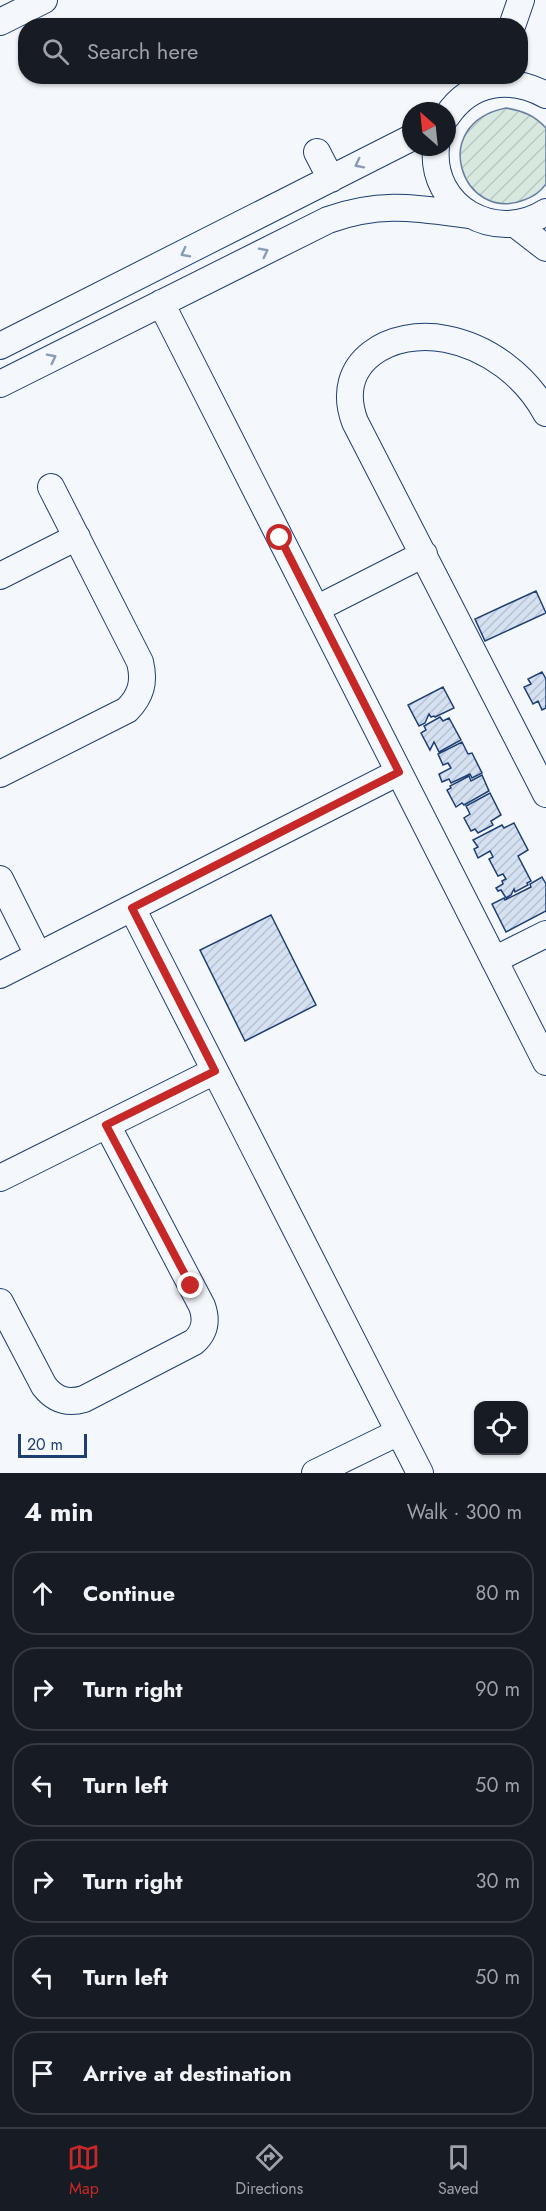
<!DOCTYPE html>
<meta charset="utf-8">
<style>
:root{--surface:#171b24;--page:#242831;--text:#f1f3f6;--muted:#9ea1a6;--line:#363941;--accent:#c62828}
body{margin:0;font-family:Jost,sans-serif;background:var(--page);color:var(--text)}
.controls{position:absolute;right:18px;bottom:18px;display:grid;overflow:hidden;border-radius:12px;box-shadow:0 2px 4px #0004}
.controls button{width:54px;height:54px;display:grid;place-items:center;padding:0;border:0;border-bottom:2px solid var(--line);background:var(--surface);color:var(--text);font:30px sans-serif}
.compass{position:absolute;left:402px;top:102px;width:54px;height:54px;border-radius:50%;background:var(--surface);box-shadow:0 2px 4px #0004;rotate:333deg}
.scale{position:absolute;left:18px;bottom:15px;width:69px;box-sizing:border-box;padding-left:6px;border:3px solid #1d3f73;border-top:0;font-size:16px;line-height:21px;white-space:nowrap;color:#1d3f73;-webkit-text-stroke:4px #f4f7fb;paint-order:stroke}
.stop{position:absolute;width:18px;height:18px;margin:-14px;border:4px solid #c62828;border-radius:50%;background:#fff}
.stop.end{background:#c62828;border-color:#fff;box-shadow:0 2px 6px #0008}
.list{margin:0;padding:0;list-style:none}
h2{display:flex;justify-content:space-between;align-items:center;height:78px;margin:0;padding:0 24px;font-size:26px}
h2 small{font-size:20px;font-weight:400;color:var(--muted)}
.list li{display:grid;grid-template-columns:39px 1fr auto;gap:18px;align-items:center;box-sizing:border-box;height:84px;margin:0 12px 12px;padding:0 12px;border:2px solid var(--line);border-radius:24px}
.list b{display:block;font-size:22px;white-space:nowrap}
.list em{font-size:20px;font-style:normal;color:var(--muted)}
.icon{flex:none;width:33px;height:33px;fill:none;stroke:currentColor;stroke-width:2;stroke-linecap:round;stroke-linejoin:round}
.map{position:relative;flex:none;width:546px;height:1473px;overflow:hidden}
.search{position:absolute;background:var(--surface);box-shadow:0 2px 4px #0004;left:18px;right:18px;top:18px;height:66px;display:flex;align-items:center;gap:15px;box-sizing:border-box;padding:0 21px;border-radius:24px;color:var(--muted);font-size:22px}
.sheet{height:654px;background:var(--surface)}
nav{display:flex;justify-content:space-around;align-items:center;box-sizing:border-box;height:84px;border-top:2px solid var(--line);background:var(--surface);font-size:16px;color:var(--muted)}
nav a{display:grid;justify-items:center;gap:3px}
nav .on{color:var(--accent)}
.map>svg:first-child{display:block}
.garden{fill:url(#garden-furrows);stroke:#687fa3;stroke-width:1.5}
.building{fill:url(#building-hatch);stroke:#1d3f73;stroke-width:1.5}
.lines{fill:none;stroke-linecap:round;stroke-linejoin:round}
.minor-casing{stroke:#1d3f73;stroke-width:28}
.minor{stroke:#f4f7fb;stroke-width:26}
.oneway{stroke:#889bb7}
.route{stroke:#c62828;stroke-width:8}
</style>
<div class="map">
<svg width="546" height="1473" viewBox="0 0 546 1473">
<defs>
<pattern id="garden-furrows" width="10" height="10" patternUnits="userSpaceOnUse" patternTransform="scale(1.5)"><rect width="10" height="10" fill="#d7e8df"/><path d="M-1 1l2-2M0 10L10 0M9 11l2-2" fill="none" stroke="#b8c8c3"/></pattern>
<pattern id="building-hatch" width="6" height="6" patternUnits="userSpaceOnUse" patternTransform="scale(1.5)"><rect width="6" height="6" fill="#d5e0f0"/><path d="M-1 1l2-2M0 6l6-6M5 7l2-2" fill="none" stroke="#b6c1d1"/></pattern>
</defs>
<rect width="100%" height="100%" fill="#f4f7fb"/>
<path class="garden" d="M506,108C523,111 534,115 546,128V184C541,191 533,197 524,200C463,224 426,124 506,108Z"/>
<path class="building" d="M536,591L546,613L485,641L475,619Z
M542,672L546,679V708L542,710L538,701L533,704L524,687L531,684L528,679Z
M443,687L454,708L435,717L434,716L431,717L429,714L425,723L419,726L408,705Z
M440,717L443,721L449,718L461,740L439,752L434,742L430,750L421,733L426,730L424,726Z
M462,742L468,754L472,753L482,773L472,778L470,774L451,783L449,779L442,782L439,774L451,768L448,763L443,765L438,754Z
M482,775L489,791L464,805L462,803L456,807L447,790L451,788L450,786L469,776L471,781Z
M490,793L501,815L491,821L493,825L478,833L475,829L471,831L464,818L470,814L466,806Z
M514,823L528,850L518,856L531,881L527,883L528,885L515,892L514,889L511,895L506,898L501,890L498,891L496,888L503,884L502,881L506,879L503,874L498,876L489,859L493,857L490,851L478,858L474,849L478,847L473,840L502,825L504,828Z
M542,877L546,884V911L506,932L492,904L504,898L505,900L531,887L530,884Z
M271,915L316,1005L245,1041L200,950Z"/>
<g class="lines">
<g class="minor-casing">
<path id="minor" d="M0,22L44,0
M512,26L521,0
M447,116C471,80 510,76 546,95
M436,147C430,208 496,244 546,212
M317,152L331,179
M515,224L546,248
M161,303L546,1062
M0,346L411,138
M0,384L328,220C381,201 416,208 469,215
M546,413C526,376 488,347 446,339C392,328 332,361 355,422L546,794
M0,576L77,537
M316,609L424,554
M0,774L127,710C141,696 145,682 140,662L51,487
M0,879L38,955
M132,908L420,1473
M494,960L546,934
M0,975L399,772
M0,1178L215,1071
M0,1302L44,1386C55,1400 67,1404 84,1399L194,1342C205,1332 207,1320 202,1306L107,1125
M315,1473L399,1432"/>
</g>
<use href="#minor" class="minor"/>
</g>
<defs><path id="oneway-chevron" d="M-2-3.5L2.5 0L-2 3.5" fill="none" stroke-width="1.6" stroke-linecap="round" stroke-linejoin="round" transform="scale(1.5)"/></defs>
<g class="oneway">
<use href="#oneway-chevron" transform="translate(359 164) rotate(153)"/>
<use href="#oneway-chevron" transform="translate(264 252) rotate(-27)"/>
<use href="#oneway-chevron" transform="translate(185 253) rotate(153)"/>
<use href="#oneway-chevron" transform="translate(52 358) rotate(-27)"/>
</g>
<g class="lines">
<path class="route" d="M191,1286L106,1125L215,1071L132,908L399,772L280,538"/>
</g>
</svg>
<div class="controls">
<button><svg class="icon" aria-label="locate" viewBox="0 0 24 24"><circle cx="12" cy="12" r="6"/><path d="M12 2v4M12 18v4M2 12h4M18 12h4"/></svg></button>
</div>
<svg class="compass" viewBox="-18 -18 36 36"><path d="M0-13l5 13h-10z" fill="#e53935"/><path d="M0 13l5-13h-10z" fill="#9ea1a6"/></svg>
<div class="scale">20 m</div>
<div class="stop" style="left:280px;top:538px"></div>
<div class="stop end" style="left:191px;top:1286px"></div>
<div class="search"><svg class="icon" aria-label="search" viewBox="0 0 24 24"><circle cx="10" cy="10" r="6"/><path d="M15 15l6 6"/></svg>Search here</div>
</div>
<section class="sheet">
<h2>4 min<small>Walk · 300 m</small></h2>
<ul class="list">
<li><svg class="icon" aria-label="ahead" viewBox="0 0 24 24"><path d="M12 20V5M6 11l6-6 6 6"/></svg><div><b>Continue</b></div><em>80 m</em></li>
<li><svg class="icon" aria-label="right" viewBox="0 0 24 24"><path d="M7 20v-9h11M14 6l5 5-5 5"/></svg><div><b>Turn right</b></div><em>90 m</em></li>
<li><svg class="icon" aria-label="left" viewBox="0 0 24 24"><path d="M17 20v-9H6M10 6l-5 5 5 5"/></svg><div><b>Turn left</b></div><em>50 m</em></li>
<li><svg class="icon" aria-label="right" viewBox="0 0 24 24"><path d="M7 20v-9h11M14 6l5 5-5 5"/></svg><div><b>Turn right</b></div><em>30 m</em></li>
<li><svg class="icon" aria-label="left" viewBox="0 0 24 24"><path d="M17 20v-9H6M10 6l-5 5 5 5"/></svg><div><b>Turn left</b></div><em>50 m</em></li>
<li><svg class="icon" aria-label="arrive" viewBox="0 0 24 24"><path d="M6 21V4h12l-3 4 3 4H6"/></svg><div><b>Arrive at destination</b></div></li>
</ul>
</section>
<nav>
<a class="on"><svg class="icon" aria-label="map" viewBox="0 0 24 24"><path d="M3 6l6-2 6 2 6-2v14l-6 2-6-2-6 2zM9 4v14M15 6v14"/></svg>Map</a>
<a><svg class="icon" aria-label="directions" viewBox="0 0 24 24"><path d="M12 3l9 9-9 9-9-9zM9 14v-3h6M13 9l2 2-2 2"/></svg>Directions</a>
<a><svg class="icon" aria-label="saved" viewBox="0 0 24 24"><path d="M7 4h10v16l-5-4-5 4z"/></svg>Saved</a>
</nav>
